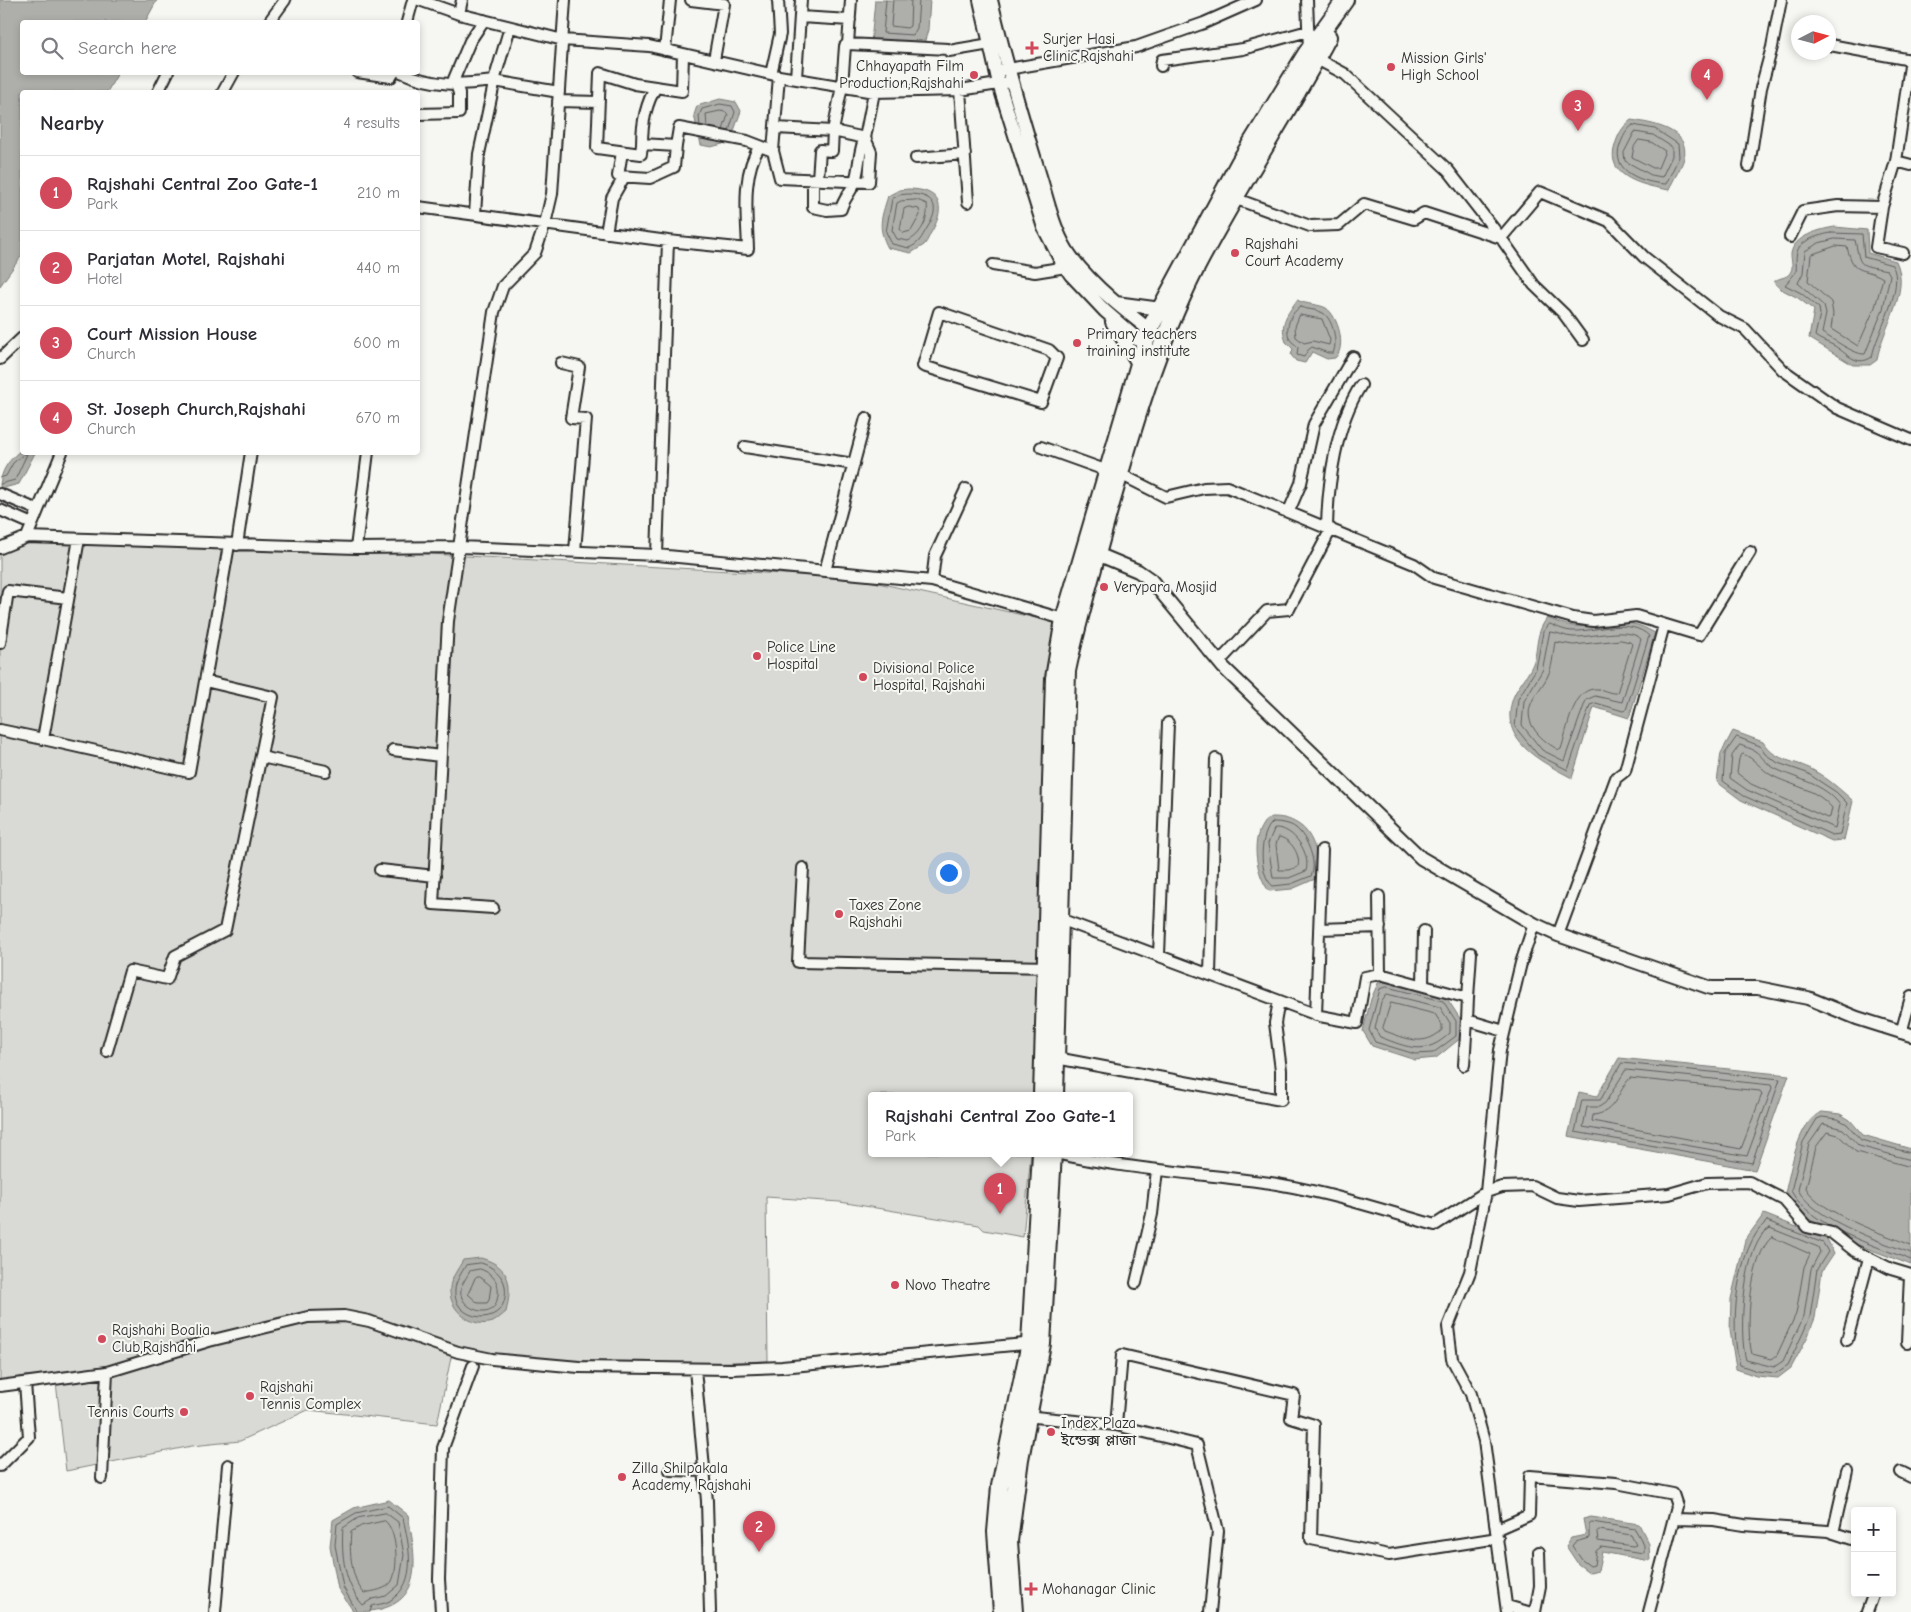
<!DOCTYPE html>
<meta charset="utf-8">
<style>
:root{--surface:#fff;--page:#f2f2f3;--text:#2b2b33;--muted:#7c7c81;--line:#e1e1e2;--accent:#d1495b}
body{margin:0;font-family:"Comic Neue","Noto Sans Bengali",sans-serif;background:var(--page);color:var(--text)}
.controls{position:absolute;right:15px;bottom:15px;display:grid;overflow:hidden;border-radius:5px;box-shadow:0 2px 8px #0003}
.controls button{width:45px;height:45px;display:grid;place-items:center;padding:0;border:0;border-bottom:1px solid var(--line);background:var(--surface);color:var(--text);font:25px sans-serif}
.compass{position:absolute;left:1791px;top:15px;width:45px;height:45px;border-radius:50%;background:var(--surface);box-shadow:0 2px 8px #0003;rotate:84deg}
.you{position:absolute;left:948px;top:872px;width:18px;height:18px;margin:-12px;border:4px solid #fff;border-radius:50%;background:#1a73e8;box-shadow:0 0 0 8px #1a73e833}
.badge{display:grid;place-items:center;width:32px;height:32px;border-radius:50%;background:var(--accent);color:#fff;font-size:16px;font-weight:700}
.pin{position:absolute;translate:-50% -41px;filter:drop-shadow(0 1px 2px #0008)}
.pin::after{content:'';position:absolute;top:26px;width:18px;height:15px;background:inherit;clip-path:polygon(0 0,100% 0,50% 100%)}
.popup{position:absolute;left:868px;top:1092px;width:265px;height:65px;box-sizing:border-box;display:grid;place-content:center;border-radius:5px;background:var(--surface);filter:drop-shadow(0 1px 4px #0005);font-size:16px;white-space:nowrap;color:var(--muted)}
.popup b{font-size:19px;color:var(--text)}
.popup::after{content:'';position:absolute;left:50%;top:100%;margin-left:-10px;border:10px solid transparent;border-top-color:var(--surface)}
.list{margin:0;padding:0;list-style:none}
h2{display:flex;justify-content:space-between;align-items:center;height:65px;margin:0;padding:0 20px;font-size:21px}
h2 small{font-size:16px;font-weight:400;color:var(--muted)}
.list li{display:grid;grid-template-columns:32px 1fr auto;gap:15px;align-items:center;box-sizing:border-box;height:75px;padding:0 20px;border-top:1px solid var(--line)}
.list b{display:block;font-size:19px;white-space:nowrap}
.list p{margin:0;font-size:16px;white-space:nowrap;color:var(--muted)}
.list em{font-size:16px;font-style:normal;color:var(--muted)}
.icon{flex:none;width:28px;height:28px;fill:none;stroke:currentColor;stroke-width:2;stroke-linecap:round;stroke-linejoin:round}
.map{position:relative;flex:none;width:1911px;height:1612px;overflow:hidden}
.search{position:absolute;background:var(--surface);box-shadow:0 2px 8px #0003;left:20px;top:20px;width:400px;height:55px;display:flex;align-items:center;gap:12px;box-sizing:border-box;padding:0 18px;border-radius:5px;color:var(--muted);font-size:19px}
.panel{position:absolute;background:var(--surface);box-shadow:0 2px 8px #0003;left:20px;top:90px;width:400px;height:365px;border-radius:5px}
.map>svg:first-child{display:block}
.green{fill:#d9d9d5;stroke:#828280}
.water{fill:#aeaeab;stroke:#7a7a78}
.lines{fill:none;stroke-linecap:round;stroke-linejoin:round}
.shore{stroke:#5f5f5e;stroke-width:1}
.minor-casing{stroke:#2b2b2b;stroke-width:14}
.tertiary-casing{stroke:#2b2b2b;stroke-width:16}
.trunk-casing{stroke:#2b2b2b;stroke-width:20}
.minor{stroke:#f6f6f2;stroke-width:10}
.tertiary{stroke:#f6f6f2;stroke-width:12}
.trunk{stroke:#f6f6f2;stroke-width:16}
.poi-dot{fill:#d1495b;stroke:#f6f6f2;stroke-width:2}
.labels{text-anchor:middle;stroke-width:4;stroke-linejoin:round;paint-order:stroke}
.poi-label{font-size:15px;fill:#2b2b2b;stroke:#f6f6f2;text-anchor:start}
</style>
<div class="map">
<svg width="1911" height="1612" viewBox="0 0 1911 1612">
<rect width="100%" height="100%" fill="#f6f6f2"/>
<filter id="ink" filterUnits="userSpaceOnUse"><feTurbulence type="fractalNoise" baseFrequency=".02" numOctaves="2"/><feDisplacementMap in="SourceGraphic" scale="10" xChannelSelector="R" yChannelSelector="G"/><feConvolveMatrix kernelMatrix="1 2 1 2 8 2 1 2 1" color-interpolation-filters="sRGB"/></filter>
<g filter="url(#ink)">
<path class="green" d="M28,539L395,552L818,576L869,581L1054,622L1037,1095H871V1153H1031L1023,1237L984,1230L979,1225L840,1202L766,1197L768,1361L670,1364L530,1359L481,1354L345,1312L105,1369L0,1383V551Z
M343,1317L452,1353L437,1424L308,1410L240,1441L192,1446L66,1471L56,1382L308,1320Z"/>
<path class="water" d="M0,0H157L145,22H22V72L118,73L107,92H22V255L0,286Z
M875,0H930L928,30L923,47L871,43Z
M720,99L736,102L741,111L730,142L711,147L701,145L694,115L697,106Z
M1631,120C1651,123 1691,129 1684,158C1681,169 1673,179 1669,190C1646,186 1604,178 1615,145C1618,135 1622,127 1631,120Z
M908,189C939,189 947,205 932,231C929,235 928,241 924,245C920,248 915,250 911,253L888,248C877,227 881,219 888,196L899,190Z
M1835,227L1867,230L1868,253L1896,261C1911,293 1882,327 1877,360L1870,365H1853L1809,338L1814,310L1798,298L1779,288L1774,282C1778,277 1786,279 1790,273C1794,267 1791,261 1791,254C1793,236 1821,229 1835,227Z
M1297,300C1307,305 1319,304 1326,308C1338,316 1347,347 1335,358L1327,359L1312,352L1305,363L1296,361L1291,355L1293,349L1286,342C1279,323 1287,315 1297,300Z
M22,449V452L35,453L19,484L0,489C0,470 9,460 22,449Z
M1547,618C1555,621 1564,625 1573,626C1608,629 1618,612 1655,633L1629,718L1594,707L1572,778C1540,761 1498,741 1513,698C1517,687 1526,678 1531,668C1540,651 1533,637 1547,618Z
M1733,731L1763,742C1774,760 1791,760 1809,768C1825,776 1840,789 1853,801L1844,840L1832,841L1741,800L1717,782L1721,753Z
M1272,817C1281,817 1289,818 1298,824C1314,833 1322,863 1315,879L1292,889L1269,891C1257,876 1250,842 1263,824C1264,821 1269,819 1272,817Z
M1388,982L1446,997L1461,1020L1462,1037L1436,1058L1415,1060L1372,1046L1363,1031L1371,999L1378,983Z
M1619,1058L1789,1075L1755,1170L1568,1136L1579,1092L1597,1096Z
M1822,1112L1840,1114L1850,1120L1863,1135L1911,1149V1265L1856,1244L1803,1216L1785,1193C1791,1171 1797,1121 1822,1112Z
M1764,1214L1827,1239L1834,1253L1822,1271L1815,1318L1808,1336L1791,1368L1778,1378L1756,1376L1736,1369L1730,1330L1731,1299L1745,1240Z
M481,1258C512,1267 512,1286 506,1312C502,1315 497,1320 493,1322C472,1329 448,1310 450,1288C450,1279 459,1268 463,1260Z
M389,1500L408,1515C418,1568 424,1612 354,1612L338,1589L330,1546L333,1520L354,1508Z
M1591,1517L1639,1524L1649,1544L1650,1561L1602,1552L1598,1571L1590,1573L1578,1564L1566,1546L1571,1538L1586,1535L1583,1519Z"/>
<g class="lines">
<path class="shore" d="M886,0L883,33L913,35L917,28L919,0
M893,0L891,26L907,28L910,26L911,0
M1633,125L1655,129L1678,144L1679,157L1666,184C1644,183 1610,172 1620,145C1623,137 1626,130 1633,125Z
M700,126L699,116L702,109L720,104L732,106L735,112L729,131
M707,127L706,114L720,111L726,112L728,115L723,130
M1635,132L1653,135L1672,147V156L1662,177L1651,175L1625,161L1624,153Z
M1639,140L1651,142L1665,151L1658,168H1653L1632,157L1634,147Z
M908,194C935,194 941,207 927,228C921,238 920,243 909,248L892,244L886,232L892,199L899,195Z
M917,200L927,204C929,219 921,235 908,241L897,239L892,230L897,203L901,201Z
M909,207L919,209L920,215L911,231L903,233L900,229L904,209Z
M1831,233L1862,234L1864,257L1892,265C1906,287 1876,333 1872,357C1856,368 1846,352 1833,345C1827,342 1820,340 1815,336L1820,314L1819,308L1801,293L1785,285L1796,272C1797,266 1795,258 1797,252C1800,240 1820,235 1831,233Z
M1835,239L1855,240C1861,268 1857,264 1887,270L1890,275L1883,309L1865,354C1855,355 1833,339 1822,333L1826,314L1824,306L1798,283L1803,273L1805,251L1819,243Z
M1836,246L1847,247C1854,277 1863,266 1883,278L1875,307L1858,346L1831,329L1833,314L1831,302L1808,281L1811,255Z
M1300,307C1307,310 1317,309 1323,313C1333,319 1338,343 1333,353H1328L1312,347L1308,350L1304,357L1297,355L1298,347C1295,344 1291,342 1289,338C1285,326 1291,313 1300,307Z
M1300,315L1322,319L1330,340L1329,345L1313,341L1304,343L1296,337L1295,327Z
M0,478L6,476L13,463L24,454H27L15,480L0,484
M1550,624C1557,627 1565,631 1573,631C1596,632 1630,617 1649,636L1626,710L1623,711L1596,703L1590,705L1568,770L1538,755L1515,727L1518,699L1536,669L1543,632Z
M1550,632C1558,632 1565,637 1573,637C1590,638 1628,626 1641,639L1622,702L1595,696L1586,700L1564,761L1542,750L1522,725L1524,701L1542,671Z
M1621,640L1630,642L1632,644L1617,693C1609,694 1602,688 1594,689C1572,690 1567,732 1561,749L1559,750C1542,741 1523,724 1531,704C1535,693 1545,684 1549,673C1553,664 1553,652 1555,642L1573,645Z
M1737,737L1760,746L1765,754L1778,763L1807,773L1836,792L1847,803L1840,834L1832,835L1744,796L1723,781L1725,754Z
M1740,745C1744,747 1751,748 1755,751C1762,756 1766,764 1776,769C1798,780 1824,783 1840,805L1835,828L1747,790L1730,778L1732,756Z
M1743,754C1754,758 1761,769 1771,775C1791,786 1816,788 1832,808L1830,817L1827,818L1751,784L1737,773L1739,759Z
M1273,822C1280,822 1290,823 1296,828C1307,837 1318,863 1311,876L1291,884L1273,886C1258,875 1259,833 1273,822Z
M1275,828C1294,827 1311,854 1306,871L1289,878H1273L1268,844Z
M1279,837C1291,839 1301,855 1298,867L1288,870H1279L1276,845Z
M1387,987L1443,1001L1456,1021V1036L1433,1053L1415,1054L1375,1042L1369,1030L1380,989Z
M1387,994L1440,1007L1450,1023V1033C1426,1056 1409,1048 1380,1037L1375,1029L1381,1002Z
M1391,1003L1435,1014L1442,1025V1030C1424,1047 1407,1039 1385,1031L1383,1028Z
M1622,1063L1780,1079L1752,1163L1575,1132L1582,1100H1600Z
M1626,1070L1771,1085L1772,1088L1747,1156L1583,1127L1587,1107H1599L1605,1103Z
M1630,1078L1760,1091L1762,1094L1741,1149L1592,1121L1593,1115C1616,1113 1617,1092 1630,1078Z
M1911,1153L1861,1140L1847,1124L1838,1119L1822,1117L1817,1119L1803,1142L1791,1191C1811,1227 1874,1245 1911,1260
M1911,1160L1859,1146L1843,1129L1823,1124L1809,1144L1798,1190C1815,1220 1879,1241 1911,1253
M1911,1167L1856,1152L1838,1135L1827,1132L1816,1147L1806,1188C1820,1213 1883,1234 1911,1245
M1767,1221L1823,1243L1828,1252L1817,1269L1810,1317L1803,1333L1788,1365L1776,1373L1757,1371L1740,1365C1729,1329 1736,1246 1767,1221Z
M1770,1228L1818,1247L1820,1252L1811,1269L1804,1316L1783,1361L1774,1367L1746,1360C1738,1333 1743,1242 1770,1228Z
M1772,1237L1810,1254L1804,1267L1796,1314L1777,1355L1772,1359L1752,1354C1745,1328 1750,1255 1772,1237Z
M481,1263C492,1266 503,1275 505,1286C511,1330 452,1323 455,1290C455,1282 462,1272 466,1265Z
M480,1269C495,1274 501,1285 497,1300C496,1304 495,1307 491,1309C479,1316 458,1304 461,1289C462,1283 467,1277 470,1271Z
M480,1277L491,1286L489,1300L487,1303H478L468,1294L475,1278Z
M386,1513L398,1522L404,1555L399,1585L386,1596L372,1599L363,1605C344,1584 341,1554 343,1528L358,1518Z
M385,1521C397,1530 399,1567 392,1581C387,1590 373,1591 364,1593C351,1579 349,1551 351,1532L361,1526Z
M1592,1522L1635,1529L1644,1545V1553L1601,1547L1596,1551L1594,1565L1590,1566L1582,1560L1572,1546L1575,1542L1589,1538V1524Z
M1599,1530L1631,1535L1636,1545L1633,1546L1598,1541L1597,1532Z
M357,1612L343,1587L335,1545L337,1524L356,1513L388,1506L403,1518C409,1546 418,1582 391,1600C386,1604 378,1604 372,1606L370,1612"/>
<g class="minor-casing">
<path id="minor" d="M419,0L459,14L563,40L649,46L779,76L874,92L960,90L1011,82
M691,0L724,4L714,60
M851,0L848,44L948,49L949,51L990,44
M1307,0L1309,50L1317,59L1345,74L1448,170L1501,238L1540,192L1609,221L1644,257L1719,316L1745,329L1783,370L1837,408L1911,440
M459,14L462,0
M800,17L850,20
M269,22L285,0
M407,22L413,0
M510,27L494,81L559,92
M848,44L845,46L842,86L833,131L865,138L874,92
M1830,45L1911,60
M665,50L670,0
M683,54L682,91L635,84L600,73L597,148L641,154L642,144L676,146L679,128L747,141L760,146
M1911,59L1896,161L1911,165
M1161,66L1162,60L1243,49L1308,31
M1002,70L1136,47L1204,23L1256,0
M357,72L391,77L394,72
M401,72C434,87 459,85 494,81
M771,74L780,34L778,0
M796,78L801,0
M960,90L968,202
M158,92L168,72
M223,92L234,72
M558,101L599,102
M418,114L459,113V93L454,79L470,41L484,20
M776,128L833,131L832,151L820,150L818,179
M642,144C642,123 645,105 656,87
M773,151L779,76
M622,152L618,176L650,178L674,167L676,146
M916,158L965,154
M1896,161L1882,207L1876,247L1903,253
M1749,166L1761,88L1772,47L1781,0
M813,179V207L827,210L841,209C844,198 852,191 855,181C860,167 858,152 865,138
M1231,197L1310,226L1339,225L1364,204L1414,219L1424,213L1501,238L1534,285L1564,314L1583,340
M418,207L668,241L748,249C747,216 741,174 760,146L773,151L780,178L869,182L871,152L865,138
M475,214L479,154L495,79
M606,233L612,198L624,177
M1790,237L1803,211L1838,206L1882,207
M993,265L1035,272L1066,267
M939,312L1049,350L1057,358L1041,402L923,366Z
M0,359L22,338
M561,363L579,367L571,418L586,419L575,551
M745,447L854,464
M1041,447L1108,471
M1120,474L1166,497L1204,488L1227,487L1414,564L1434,578L1573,618L1593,621L1636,616L1699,635L1750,552
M0,494L38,510
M0,510L32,524
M1289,511L1301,483L1314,424L1353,357
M1327,527C1328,482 1336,424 1361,385
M27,537L62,452
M237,545L251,452
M0,548L27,537L356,548L459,547L657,555L932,581L1070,621
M356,548L368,452
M657,555L668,241
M825,571L866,418
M932,581L935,556L966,489
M0,643L8,591L68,598
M1219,662L1267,611L1289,609L1331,529
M0,730L43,739L79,539
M43,739L189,772L229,545
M393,750L440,756
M261,757L326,771
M803,868L798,962L1050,967
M380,870L435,876
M1379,896L1380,974
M493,908L433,904L448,621L494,312L503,286L535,253L545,224L552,194L565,0
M1060,919L1320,1016L1357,1023L1365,977L1380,974L1468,998L1467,1020L1504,1031
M1319,929L1380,927
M1558,935L1616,778L1625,771L1664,625
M1159,955L1168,723
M1210,974L1216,759
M1423,985L1424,931
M1468,998L1471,953
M1316,1015L1322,850
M1901,1033L1911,997
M107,1051L130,971L167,979L175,956L225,930L273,697L205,681
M1056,1058L1281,1100V1070L1275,1023L1279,1001
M1464,1065L1467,1020
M1055,1153C1128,1170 1203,1173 1277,1184C1330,1193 1383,1210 1435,1225L1486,1192L1502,1187L1532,1186L1557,1198L1579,1201L1669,1194L1707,1183L1749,1182L1784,1200L1807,1227L1832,1233L1855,1251L1891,1269L1911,1275
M1136,1283L1152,1214L1157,1170
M1847,1340L1869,1258
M1907,1343L1910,1275
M695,1369L707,1501L710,1612
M0,1386L107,1372L209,1341L308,1317L344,1316L369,1321L458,1352L492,1359L579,1367L731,1369L782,1367L1035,1343
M1025,1416L1116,1425L1122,1355L1294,1395L1291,1418L1314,1425L1311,1539L1389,1555L1498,1538
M1116,1425L1197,1445L1218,1531L1210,1612
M0,1466L29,1437L25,1383
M670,1470L704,1471
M1901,1472L1911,1477
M102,1478L107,1372
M1674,1519L1714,1520L1744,1525L1828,1531L1855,1540
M1497,1529L1529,1515L1530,1476L1616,1483L1673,1494L1677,1506L1649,1612
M1833,1533L1847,1471
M1507,1606L1528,1612
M215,1612L228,1465
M441,1612L439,1579L443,1448L473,1366
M1507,1612L1484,1441L1471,1394L1452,1359L1448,1327L1470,1272L1486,1192L1500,1050L1521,963L1534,924
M1535,1612L1540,1586L1539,1552
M1867,1612L1874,1593"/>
</g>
<g class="tertiary-casing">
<path id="tertiary" d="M980,0L999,84L1044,228L1060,259L1071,275L1105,311L1150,350
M991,0C1005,60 1022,118 1040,176C1048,202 1055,236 1072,258C1095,288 1125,311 1156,335
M1116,303L1161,309
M1112,322L1139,365
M1090,551L1138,571L1151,580L1223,667L1421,858L1534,924L1558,935L1711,988H1758L1808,998L1857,1018L1911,1035"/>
</g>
<g class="trunk-casing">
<path id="trunk" d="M1042,1095L1054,678L1064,619L1149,330L1239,163L1306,54L1345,0
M1055,1095L1067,671C1078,618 1094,567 1108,514C1132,431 1156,347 1195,270C1236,190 1286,116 1328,37
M1002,1612L996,1532L1000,1486L1030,1343L1041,1153
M1014,1612L1009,1541L1020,1459L1042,1344L1053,1153"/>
</g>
<use href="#minor" class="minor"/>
<use href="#tertiary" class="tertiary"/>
<use href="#trunk" class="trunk"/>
</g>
</g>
<g class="poi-dot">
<path d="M1029.5 40.5h5v5h5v5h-5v5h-5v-5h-5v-5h5z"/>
<circle cx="1391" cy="67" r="5"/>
<circle cx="974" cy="75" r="5"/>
<circle cx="1235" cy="253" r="5"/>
<circle cx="1077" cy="343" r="5"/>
<circle cx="1104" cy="587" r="5"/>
<circle cx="757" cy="656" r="5"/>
<circle cx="863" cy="677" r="5"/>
<circle cx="839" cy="914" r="5"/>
<circle cx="895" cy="1285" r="5"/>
<circle cx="102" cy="1339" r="5"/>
<circle cx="250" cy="1396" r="5"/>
<circle cx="184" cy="1412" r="5"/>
<circle cx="1051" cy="1432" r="5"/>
<circle cx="622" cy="1477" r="5"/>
<path d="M1028.5 1581.5h5v5h5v5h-5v5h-5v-5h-5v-5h5z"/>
</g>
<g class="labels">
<g class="poi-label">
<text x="1043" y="44">Surjer Hasi<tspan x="1043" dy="17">Clinic,Rajshahi</tspan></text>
<text x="1401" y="63">Mission Girls'<tspan x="1401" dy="17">High School</tspan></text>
<text x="964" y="71" text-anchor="end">Chhayapath Film<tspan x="964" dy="17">Production,Rajshahi</tspan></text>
<text x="1245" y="249">Rajshahi<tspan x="1245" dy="17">Court Academy</tspan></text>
<text x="1087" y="339">Primary teachers<tspan x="1087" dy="17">training institute</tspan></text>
<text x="1114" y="592">Verypara Mosjid</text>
<text x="767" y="652">Police Line<tspan x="767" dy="17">Hospital</tspan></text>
<text x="873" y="673">Divisional Police<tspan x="873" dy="17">Hospital, Rajshahi</tspan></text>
<text x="849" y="910">Taxes Zone<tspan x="849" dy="17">Rajshahi</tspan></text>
<text x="905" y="1290">Novo Theatre</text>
<text x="112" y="1335">Rajshahi Boalia<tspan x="112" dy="17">Club,Rajshahi</tspan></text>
<text x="260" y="1392">Rajshahi<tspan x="260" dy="17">Tennis Complex</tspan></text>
<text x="174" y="1417" text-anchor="end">Tennis Courts</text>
<text x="1061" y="1428">Index Plaza<tspan x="1061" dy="17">ইন্ডেক্স প্লাজা</tspan></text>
<text x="632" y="1473">Zilla Shilpakala<tspan x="632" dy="17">Academy, Rajshahi</tspan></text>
<text x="1042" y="1594">Mohanagar Clinic</text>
</g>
</g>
</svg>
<div class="controls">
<button>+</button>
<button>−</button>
</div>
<svg class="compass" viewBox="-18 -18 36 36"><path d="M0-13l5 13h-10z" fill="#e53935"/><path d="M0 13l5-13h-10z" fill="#7c7c81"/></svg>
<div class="you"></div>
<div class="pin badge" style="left:1000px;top:1214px">1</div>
<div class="popup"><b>Rajshahi Central Zoo Gate-1</b>Park</div>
<div class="pin badge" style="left:759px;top:1552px">2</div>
<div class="pin badge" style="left:1578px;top:131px">3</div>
<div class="pin badge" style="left:1707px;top:100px">4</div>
<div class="search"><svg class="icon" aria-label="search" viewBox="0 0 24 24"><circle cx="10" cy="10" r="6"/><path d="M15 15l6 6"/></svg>Search here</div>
<section class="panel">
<h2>Nearby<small>4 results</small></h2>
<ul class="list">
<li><span class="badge">1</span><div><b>Rajshahi Central Zoo Gate-1</b><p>Park</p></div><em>210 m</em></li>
<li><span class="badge">2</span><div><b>Parjatan Motel, Rajshahi</b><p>Hotel</p></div><em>440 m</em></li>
<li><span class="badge">3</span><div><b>Court Mission House</b><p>Church</p></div><em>600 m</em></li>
<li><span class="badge">4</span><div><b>St. Joseph Church,Rajshahi</b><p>Church</p></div><em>670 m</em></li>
</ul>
</section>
</div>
